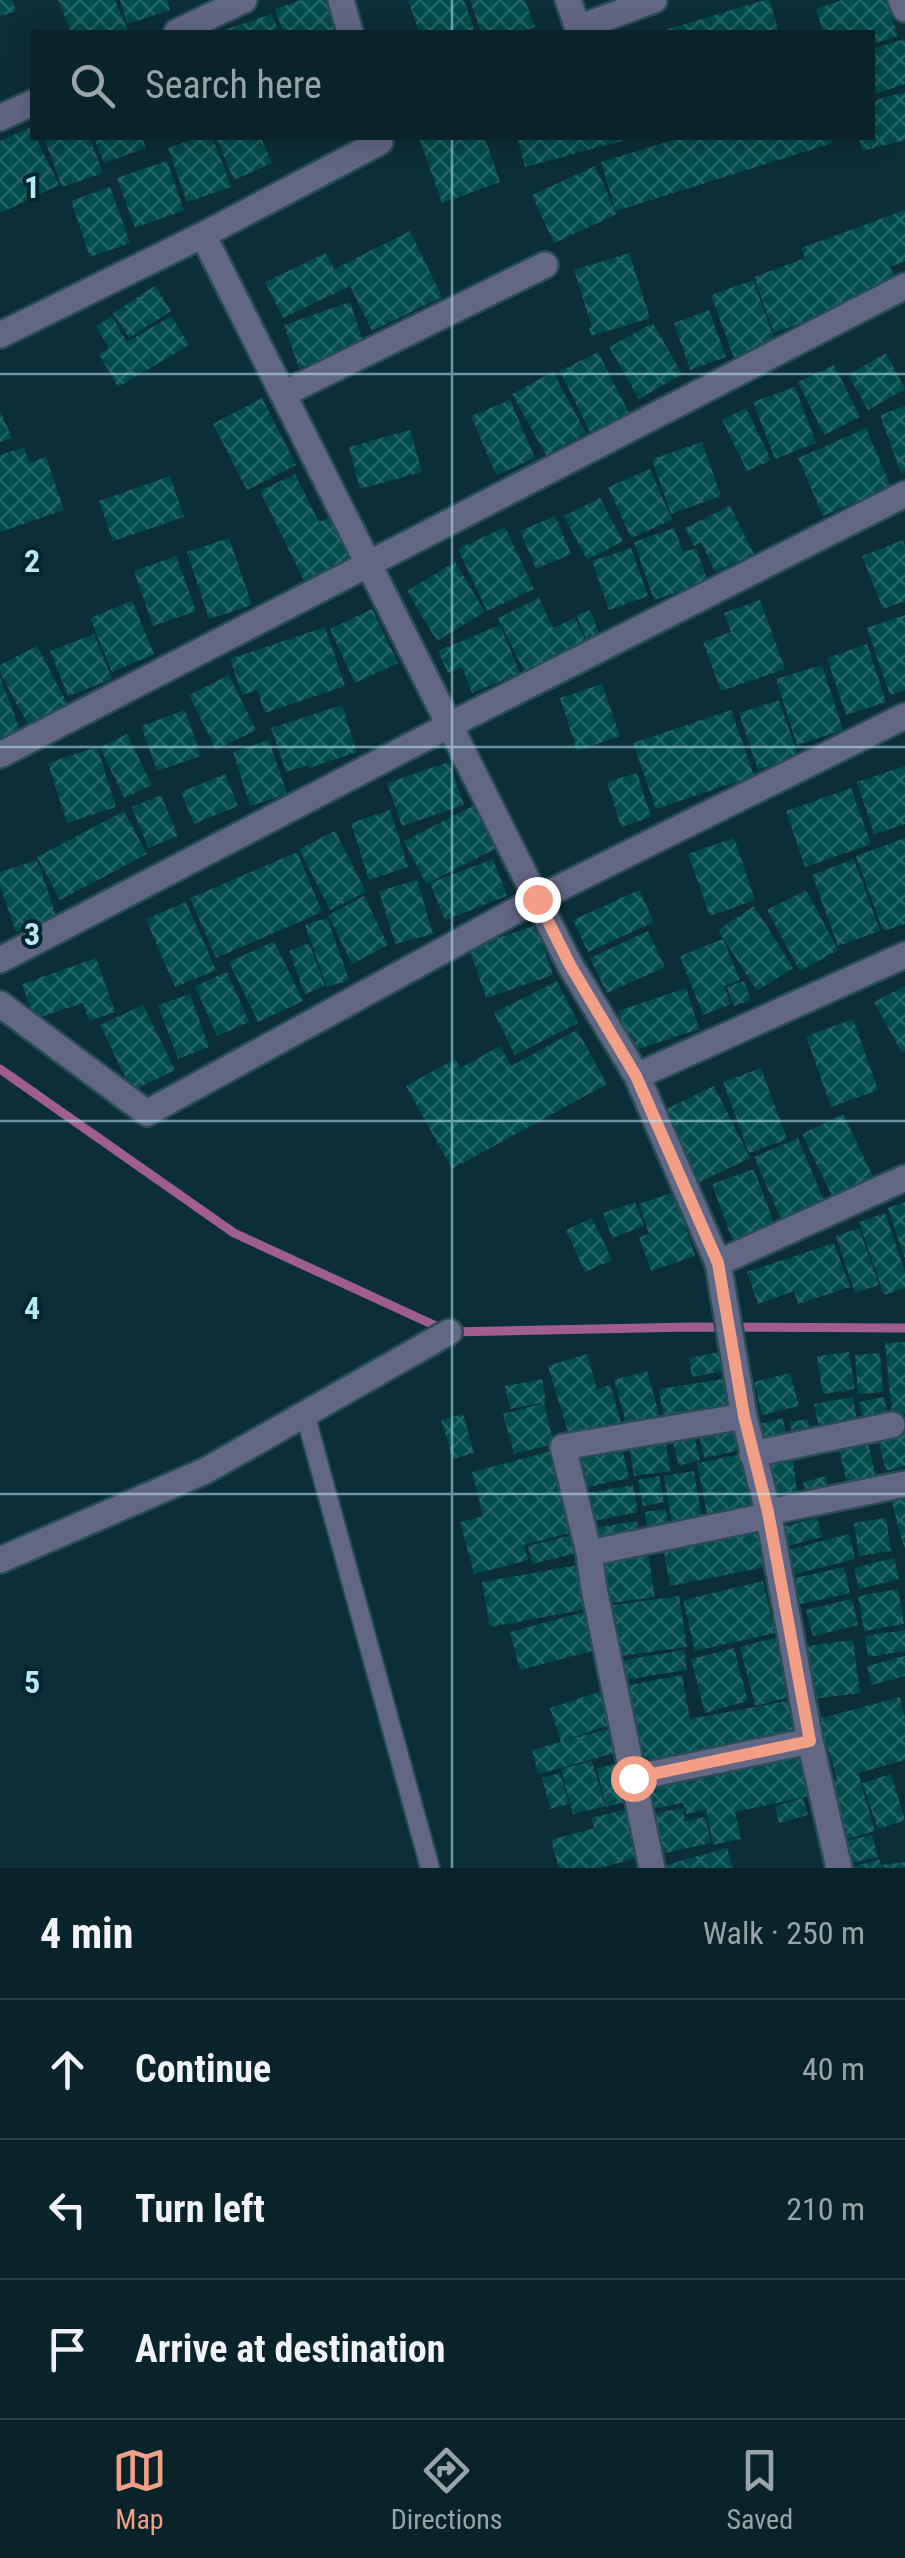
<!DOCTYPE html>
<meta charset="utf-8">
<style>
:root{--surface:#08232a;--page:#162f36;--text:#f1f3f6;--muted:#98a4a8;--line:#294047;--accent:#f39f85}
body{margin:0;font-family:"Roboto Condensed",sans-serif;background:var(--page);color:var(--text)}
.stop{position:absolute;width:30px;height:30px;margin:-22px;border:8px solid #f39f85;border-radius:50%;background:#fff}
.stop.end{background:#f39f85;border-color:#fff;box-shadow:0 2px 10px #0008}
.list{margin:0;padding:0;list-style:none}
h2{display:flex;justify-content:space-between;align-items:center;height:130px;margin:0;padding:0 40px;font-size:42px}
h2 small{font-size:32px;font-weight:400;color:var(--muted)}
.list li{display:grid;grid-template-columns:65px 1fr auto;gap:30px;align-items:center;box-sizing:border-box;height:140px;padding:0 40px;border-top:2px solid var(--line)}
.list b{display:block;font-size:38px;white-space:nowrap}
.list em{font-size:32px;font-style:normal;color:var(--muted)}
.icon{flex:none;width:55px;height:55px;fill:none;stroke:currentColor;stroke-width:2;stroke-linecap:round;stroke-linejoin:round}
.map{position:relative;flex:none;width:905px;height:1868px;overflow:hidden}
.search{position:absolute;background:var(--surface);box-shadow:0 5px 25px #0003;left:30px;right:30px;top:30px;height:110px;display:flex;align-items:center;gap:25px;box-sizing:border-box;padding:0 35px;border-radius:0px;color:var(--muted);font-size:38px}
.sheet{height:550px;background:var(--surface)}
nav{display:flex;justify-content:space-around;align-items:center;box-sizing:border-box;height:140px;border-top:2px solid var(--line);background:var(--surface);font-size:28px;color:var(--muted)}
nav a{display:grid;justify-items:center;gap:5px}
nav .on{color:var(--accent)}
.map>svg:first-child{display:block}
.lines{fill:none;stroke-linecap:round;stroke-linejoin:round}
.stream{stroke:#a15d8f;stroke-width:9}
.building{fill:url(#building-cross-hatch)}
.lane-casing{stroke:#274d57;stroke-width:22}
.street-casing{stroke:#274d57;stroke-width:30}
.lane{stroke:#636786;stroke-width:18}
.street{stroke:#636786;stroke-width:25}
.route{stroke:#f39f85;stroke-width:12}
.grid{fill:none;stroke:#b8e9f7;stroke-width:2.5;stroke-opacity:0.55}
.grid-label{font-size:32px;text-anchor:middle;font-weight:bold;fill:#b8e9f7;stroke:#01252e;stroke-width:8;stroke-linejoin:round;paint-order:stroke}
</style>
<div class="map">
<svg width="905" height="1868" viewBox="0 0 905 1868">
<defs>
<pattern id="building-cross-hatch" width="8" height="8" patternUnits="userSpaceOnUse" patternTransform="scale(2.5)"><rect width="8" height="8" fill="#004b4d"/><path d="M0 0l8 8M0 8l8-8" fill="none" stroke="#236567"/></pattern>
</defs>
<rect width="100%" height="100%" fill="#0b2f38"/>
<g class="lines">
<path class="stream" d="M0,1069L234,1233L449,1332L692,1327L905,1328"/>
</g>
<path class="building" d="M0,0H12L16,11L0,16Z
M58,0H115L128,31L71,32Z
M120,0H167L170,10L127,24Z
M301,0H330L341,32H283L275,9Z
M408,0H464L475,32H419Z
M470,0H525L535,27L520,32H481Z
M765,0H769L779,32H659Z
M842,0H886L898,36L872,44V32H823L816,9Z
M272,14L279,32H218Z
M905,39V84L872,95V49Z
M905,92V140L862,151L859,138H872V101Z
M31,127L32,138H36L59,185L0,213V141Z
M44,138H90L103,173L62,187Z
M94,138H142L146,148L104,163Z
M196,138H213L231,187L187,202L168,148Z
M216,138H261L272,163L234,180Z
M419,138H485L500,182L442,203Z
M517,138H629V139L525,167Z
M680,138H832L833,143L616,211L601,162Z
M167,161L184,210L135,228L117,178Z
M595,166L617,214L554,243L532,195Z
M110,187L130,243L90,257L71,201Z
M905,210V261L890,267L898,287L774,333L754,277L805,258L801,248Z
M410,231L442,297L372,331L350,286L283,318L265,282L326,253L334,269Z
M629,253L650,318L591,336L589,328L592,327L574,270Z
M753,280L776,344L734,358L711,295Z
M155,286L171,311L129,338L113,313Z
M350,302L364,344L299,368L284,325Z
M709,310L726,357L690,370L674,323Z
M112,316L127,342L171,316L189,345L118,387L99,354L109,348L96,326Z
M653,323L682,374L639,399L609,347Z
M598,352L629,413L590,432L560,371Z
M886,353L905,389L868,410L848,375Z
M834,365L860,417L824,435L798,382Z
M553,372L586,433L546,455L512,394Z
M795,387L816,443L775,459L753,402Z
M262,398L296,465L247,490L213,424Z
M510,400L535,458L496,475L471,416Z
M905,406V471L901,473L880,415Z
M746,408L771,460L747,471L722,420Z
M0,411L12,438L0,442Z
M866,428L891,487L823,516L798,458Z
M410,430L422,472L360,489L349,447Z
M702,442L721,496L671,514L652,459Z
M24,447L29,463L46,457L64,510L0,532V455Z
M650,469L672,520L631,538L608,487Z
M295,474L319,522L334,515L358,562L307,587L260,491Z
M170,476L184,517L113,541L99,501Z
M600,498L623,541L587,560L564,516Z
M730,506L754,554L715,572L701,542L694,546L685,528Z
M555,516L571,554L536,569L520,531Z
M505,527L534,589L487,611L458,549Z
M674,528L683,552L696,548L708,582L654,600L634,542Z
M229,538L252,605L209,619L187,552Z
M903,540L905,547V601L883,609L862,556Z
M631,548L648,596L609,610L592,561Z
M176,556L196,611L153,626L134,571Z
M455,562L485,612L437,641L407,591Z
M539,598L553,628L575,618L588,646L526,675L498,618Z
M760,600L785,669L721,691L703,642L731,632L724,613Z
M132,601L154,654L112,672L90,618Z
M372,609L398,663L355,683L330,629Z
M590,610L601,637L587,642L577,615Z
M905,615V690L890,695L867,628Z
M500,625L520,673L472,693L462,667L448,673L438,651Z
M325,627L345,686L265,713L257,690L242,695L230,659Z
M94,634L112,679L68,696L50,651Z
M867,644L886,702L846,715L827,658Z
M37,646L68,705L29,726L0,673V665Z
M822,665L843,730L797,745L776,679Z
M229,675L256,730L216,750L189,695Z
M0,677L21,733L0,741Z
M602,684L620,736L577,751L560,698Z
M779,700L798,756L758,770L739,713Z
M342,705L357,752L309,768L308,765L286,772L271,728Z
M185,710L201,756L157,771L141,726Z
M731,710L754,776L656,809L633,743Z
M127,734L152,785L124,798L100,747Z
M269,740L287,794L250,806L233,752Z
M97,747L116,807L67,823L48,763Z
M449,762L464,805L402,826L387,783Z
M905,766V824L874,834L857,782Z
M637,773L651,817L621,827L607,782Z
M225,774L238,806L194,824L181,792Z
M851,788L871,844L805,867L786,811Z
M161,795L178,836L148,848L132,807Z
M473,806L495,849L426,884L404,841Z
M390,810L408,867L369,880L351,823Z
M124,811L147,854L60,900L37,857Z
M335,831L366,892L330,910L299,849Z
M734,838L755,900L710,916L688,854Z
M905,838V924L883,931L856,856Z
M297,852L322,912L216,958L190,898Z
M493,859L507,896L445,920L430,883Z
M854,859L880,931L838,946L812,875Z
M37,860L57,918L16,932L0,886V872Z
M417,880L433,934L395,944L379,891Z
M639,890L654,922L588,952L573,920Z
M806,890L838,950L800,971L767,910Z
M364,896L388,945L352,964L328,915Z
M186,902L216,970L175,987L146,919Z
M754,906L793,968L757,991L718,930Z
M327,918L349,980L327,987L305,925Z
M536,925L553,975L486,998L469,948Z
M648,931L665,967L607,993L590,958Z
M723,939L740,980L724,986L731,1004L703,1015L680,956Z
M274,941L303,1001L258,1022L229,962Z
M309,943L325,986L305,994L289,951Z
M96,958L115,1012L89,1021L83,1003L34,1019L22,984Z
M227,972L249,1022L217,1036L195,986Z
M557,981L578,1023L515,1055L494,1013Z
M744,981L751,1000L734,1006L727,987Z
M905,986V1051L902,1053L874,1002Z
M686,988L699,1029L632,1051L618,1011Z
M190,994L209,1047L178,1059L158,1005Z
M143,1005L175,1070L132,1091L100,1025Z
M853,1019L878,1090L831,1107L806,1036Z
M577,1030L607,1084L452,1169L406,1086L455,1059L460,1068L500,1046L511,1066Z
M761,1068L787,1139L749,1153L723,1082Z
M714,1086L750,1158L700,1182L664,1110Z
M843,1114L876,1183L835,1202L802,1134Z
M798,1138L826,1206L783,1224L754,1157Z
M754,1169L775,1226L733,1242L712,1184Z
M674,1192L695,1256L651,1271L639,1237L649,1234L639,1204Z
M635,1202L644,1226L612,1238L603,1213Z
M905,1202V1257H904L888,1208Z
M885,1213L905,1272V1288L884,1295L859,1222Z
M592,1218L612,1260L585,1272L566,1230Z
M859,1228L879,1285L855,1293L836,1236Z
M834,1243L850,1287L798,1304L794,1291L758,1304L747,1272Z
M905,1342V1414L892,1415L885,1343Z
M725,1351L728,1370L692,1377L689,1358Z
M849,1352L855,1389L823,1394L817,1356Z
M880,1353L883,1392L858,1394L855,1355Z
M587,1354L597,1389L610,1385L622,1426L571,1442L548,1366Z
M647,1371L661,1421L628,1430L614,1380Z
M790,1373L799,1406L762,1415L754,1382Z
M729,1378L734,1411L664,1421L659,1389Z
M542,1379L546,1402L510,1409L505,1386Z
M853,1397L858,1425L820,1432L814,1404Z
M884,1397L888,1418L863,1423L859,1402Z
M544,1403L554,1444L514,1454L503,1414Z
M463,1414L474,1453L453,1459L441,1420Z
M783,1418L788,1443L761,1449L755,1425Z
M808,1419L811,1437L793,1440L790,1422Z
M739,1421L745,1449L704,1458L698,1430Z
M693,1430L700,1460L679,1466L671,1435Z
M905,1430V1466L886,1471L877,1436Z
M620,1439L629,1478L588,1487L579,1448Z
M665,1439L670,1471L634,1476L629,1445Z
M868,1443L877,1481L848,1488L839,1449Z
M555,1450L577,1531L524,1545L528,1560L474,1574L460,1522L483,1516L472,1472Z
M743,1454L755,1509L708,1519L697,1463Z
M792,1454L798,1498L772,1501L766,1458Z
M694,1471L703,1527L673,1531L664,1476Z
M659,1476L664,1502L643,1506L638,1480Z
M826,1476L830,1491L807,1496L803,1482Z
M633,1485L638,1512L592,1521L587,1493Z
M905,1495V1547H904L891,1499Z
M666,1509L669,1532L648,1535L645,1512Z
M817,1518L822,1537L787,1546L782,1527Z
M886,1518L891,1551L859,1556L854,1523Z
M637,1521L640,1539L595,1546L593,1528Z
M756,1522L765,1567L670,1586L662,1541Z
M576,1534L581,1552L532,1564L528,1546Z
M849,1534L855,1559L783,1577L776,1553Z
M647,1546L655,1597L604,1604L596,1554Z
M894,1558L899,1579L859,1589L854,1568Z
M584,1564L592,1608L490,1627L482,1582Z
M844,1567L850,1593L792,1606L786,1580Z
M763,1581L775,1633L695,1651L683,1600Z
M898,1589L904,1624L864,1631L858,1596Z
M679,1596L687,1647L614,1657L607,1606Z
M852,1599L858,1625L813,1636L806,1610Z
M585,1612L596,1650L520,1670L510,1632Z
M905,1630V1651L868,1657L865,1636Z
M779,1637L794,1696L755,1706L740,1647Z
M853,1640L860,1693L814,1699L807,1646Z
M734,1648L748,1701L705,1713L691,1659Z
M684,1650L687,1670L623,1680L620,1661Z
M905,1656V1676L872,1685L867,1666Z
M682,1675L690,1719L793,1700L800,1742L635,1772L624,1686Z
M608,1689L619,1722L565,1740L612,1728L619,1752L538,1774L532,1750L561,1742L550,1708Z
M900,1697L905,1717V1760L858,1773L875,1831L843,1840L827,1782L837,1779L827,1745L822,1746L815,1720Z
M804,1749L814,1795L735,1812L741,1839L713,1845L706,1810L686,1814L683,1803L652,1809L646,1783Z
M592,1761L605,1806L573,1814L561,1769Z
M618,1763L628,1801L606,1807L597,1768Z
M560,1773L569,1804L550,1809L542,1778Z
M891,1774L905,1820L878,1829L862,1783Z
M803,1798L808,1815L779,1823L775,1806Z
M630,1808L643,1856L600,1868H559L551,1840L594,1828L592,1818Z
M683,1808L685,1821L705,1817L711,1843L660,1854L652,1814Z
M872,1835L878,1857L851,1863L846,1841Z
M727,1848L733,1868H659V1867Z
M879,1859L881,1865L905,1862V1868H849Z"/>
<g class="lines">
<g class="lane-casing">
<path id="lane" d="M305,1414L430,1868"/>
</g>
<g class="street-casing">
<path id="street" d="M341,0L350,32
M568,0L578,28L654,0
M901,0L905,9
M177,32L244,0
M0,118L32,103
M379,138L380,142L203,235L570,965L637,1076L718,1263L905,1178
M0,335L203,235
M283,394L545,265
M0,755L905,286
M0,960L450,725L905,494
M0,1004L147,1113L537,899L905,716
M637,1076L905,955
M718,1263L744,1416L768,1512L810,1741L839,1868
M752,1454L892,1425
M768,1512L905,1484
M589,1553L767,1516
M0,1560L205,1471L449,1332
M633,1778L810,1741
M652,1868L594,1589L589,1553L563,1447L744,1416"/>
</g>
<use href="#lane" class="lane"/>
<use href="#street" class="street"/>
</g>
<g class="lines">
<path class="route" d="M537,899L570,965L636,1076L718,1263L744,1416L768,1512L810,1741L633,1778"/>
</g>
<path class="grid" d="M452,0V32M452,138V1868M0,374H905M0,747H905M0,1121H905M0,1494H905"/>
<g class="grid-label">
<text x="32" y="198">1</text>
<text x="32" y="572">2</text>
<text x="32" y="945">3</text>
<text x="32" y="1319">4</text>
<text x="32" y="1693">5</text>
</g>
</svg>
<div class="stop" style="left:633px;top:1778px"></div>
<div class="stop end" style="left:537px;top:899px"></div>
<div class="search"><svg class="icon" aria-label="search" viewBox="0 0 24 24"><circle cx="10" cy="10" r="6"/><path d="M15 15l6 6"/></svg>Search here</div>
</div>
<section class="sheet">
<h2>4 min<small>Walk · 250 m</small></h2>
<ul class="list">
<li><svg class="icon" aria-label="ahead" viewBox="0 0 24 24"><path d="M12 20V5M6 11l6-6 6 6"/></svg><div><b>Continue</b></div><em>40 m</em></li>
<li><svg class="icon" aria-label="left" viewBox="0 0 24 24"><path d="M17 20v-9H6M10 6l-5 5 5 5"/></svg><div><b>Turn left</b></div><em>210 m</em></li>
<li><svg class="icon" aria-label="arrive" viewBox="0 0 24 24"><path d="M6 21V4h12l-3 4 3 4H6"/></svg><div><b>Arrive at destination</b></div></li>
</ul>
</section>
<nav>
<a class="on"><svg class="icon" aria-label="map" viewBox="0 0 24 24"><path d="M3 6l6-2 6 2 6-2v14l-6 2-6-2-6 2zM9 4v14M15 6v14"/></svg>Map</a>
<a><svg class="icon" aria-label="directions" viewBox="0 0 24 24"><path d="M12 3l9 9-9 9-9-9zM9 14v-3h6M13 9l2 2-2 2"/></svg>Directions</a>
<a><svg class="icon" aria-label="saved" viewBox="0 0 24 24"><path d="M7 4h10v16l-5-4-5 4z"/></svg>Saved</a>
</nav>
